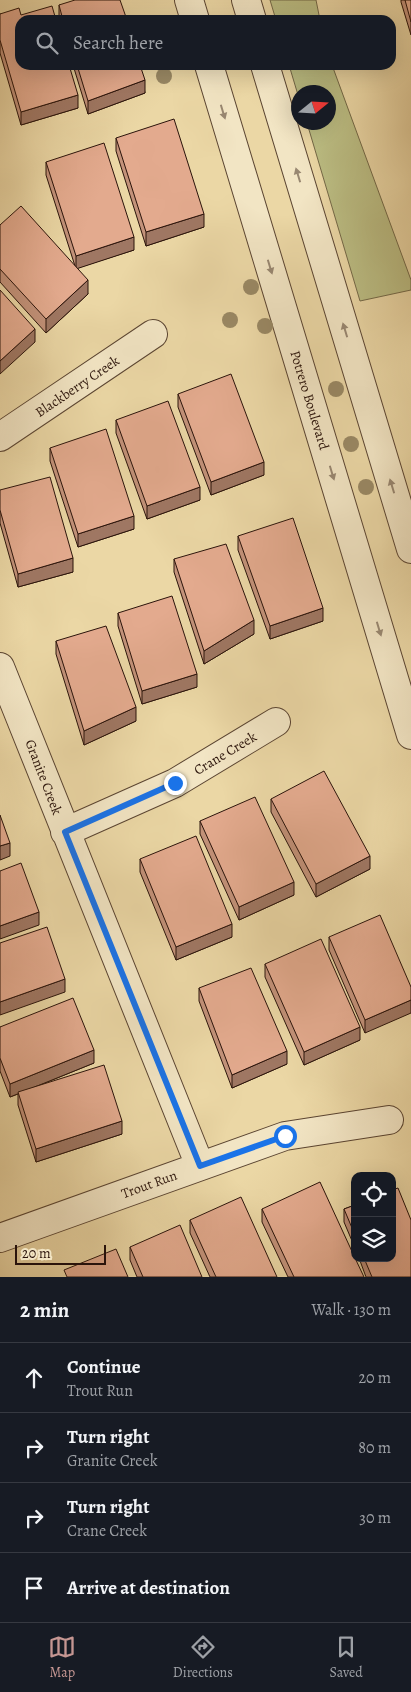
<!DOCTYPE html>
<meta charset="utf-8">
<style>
:root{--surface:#171b24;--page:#20242c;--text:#f1f3f6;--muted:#9ea1a6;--line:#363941;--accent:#c59692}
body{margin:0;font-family:Alegreya,serif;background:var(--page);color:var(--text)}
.controls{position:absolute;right:15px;bottom:15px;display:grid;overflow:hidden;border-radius:10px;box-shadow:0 5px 20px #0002}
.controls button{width:45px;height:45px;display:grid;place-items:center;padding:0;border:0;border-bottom:1px solid var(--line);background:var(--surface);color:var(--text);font:25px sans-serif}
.compass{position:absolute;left:291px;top:85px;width:45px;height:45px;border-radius:50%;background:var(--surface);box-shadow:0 5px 20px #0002;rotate:72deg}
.scale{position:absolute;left:15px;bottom:12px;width:91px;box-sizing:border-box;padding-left:5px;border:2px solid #2b140b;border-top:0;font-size:14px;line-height:18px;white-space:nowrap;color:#2b140b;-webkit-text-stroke:4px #f2e5c4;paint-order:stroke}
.stop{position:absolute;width:15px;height:15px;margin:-11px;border:4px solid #1a73e8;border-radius:50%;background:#fff}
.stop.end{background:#1a73e8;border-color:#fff;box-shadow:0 1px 5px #0008}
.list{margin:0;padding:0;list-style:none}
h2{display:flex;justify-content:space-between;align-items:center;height:65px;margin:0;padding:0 20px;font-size:21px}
h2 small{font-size:16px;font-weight:400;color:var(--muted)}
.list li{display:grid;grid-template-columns:32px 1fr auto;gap:15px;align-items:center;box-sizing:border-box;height:70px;padding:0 20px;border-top:1px solid var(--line)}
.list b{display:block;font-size:19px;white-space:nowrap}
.list p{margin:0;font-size:16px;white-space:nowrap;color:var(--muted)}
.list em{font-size:16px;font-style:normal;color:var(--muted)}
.icon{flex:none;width:28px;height:28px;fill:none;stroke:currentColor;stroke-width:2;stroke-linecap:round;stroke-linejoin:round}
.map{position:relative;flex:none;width:411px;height:1277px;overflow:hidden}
.search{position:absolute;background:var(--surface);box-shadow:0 5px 20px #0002;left:15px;right:15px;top:15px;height:55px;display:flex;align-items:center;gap:12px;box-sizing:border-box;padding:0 18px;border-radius:15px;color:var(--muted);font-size:19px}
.sheet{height:345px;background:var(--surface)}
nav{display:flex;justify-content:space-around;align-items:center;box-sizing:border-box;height:70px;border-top:1px solid var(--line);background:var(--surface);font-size:14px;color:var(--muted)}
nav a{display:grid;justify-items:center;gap:2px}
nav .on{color:var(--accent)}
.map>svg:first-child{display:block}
.green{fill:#bbbd83;stroke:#736847}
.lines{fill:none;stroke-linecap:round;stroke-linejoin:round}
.minor-casing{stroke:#5b4532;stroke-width:30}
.minor{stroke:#f2e5c4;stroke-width:28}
.tree{fill:#998864}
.wall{fill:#c3927a;stroke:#2b140b}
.shaded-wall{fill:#9f7763;stroke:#2b140b}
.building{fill:#e3aa8e;stroke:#2b140b}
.oneway{fill:#988771}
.route{stroke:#1a73e8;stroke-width:6}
.labels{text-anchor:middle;stroke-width:4.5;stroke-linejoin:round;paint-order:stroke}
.street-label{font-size:14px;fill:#2b140b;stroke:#f2e5c4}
</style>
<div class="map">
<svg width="411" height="1277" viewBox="0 0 411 1277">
<rect width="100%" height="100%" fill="#ebd7a5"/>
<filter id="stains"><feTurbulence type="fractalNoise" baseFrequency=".004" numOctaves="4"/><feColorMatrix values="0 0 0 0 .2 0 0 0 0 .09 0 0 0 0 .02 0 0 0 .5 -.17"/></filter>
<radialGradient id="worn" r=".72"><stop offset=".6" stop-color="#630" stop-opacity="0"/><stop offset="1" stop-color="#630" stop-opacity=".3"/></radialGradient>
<path class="green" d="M270,0H316L320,20H276Z
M289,65H332L411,280V290L360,301L307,123L328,122V92H298V95Z"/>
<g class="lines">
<g class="minor-casing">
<path id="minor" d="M189,0L195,20
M246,0L252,20
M209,65L411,735
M265,65L411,549
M0,437L153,334
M0,667L200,1166
M65,832L175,783L276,722
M0,1238L285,1136L389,1120"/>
</g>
<use href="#minor" class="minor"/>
</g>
<g class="tree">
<circle cx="164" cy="76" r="8"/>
<circle cx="251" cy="287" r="8"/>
<circle cx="230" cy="320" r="8"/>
<circle cx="265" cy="326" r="8"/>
<circle cx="336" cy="389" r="8"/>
<circle cx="351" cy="444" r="8"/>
<circle cx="366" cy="487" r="8"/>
</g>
<path class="wall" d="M401,0H411V35L401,2Z
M59,5L127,20H59Z
M0,14L21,15L78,108L21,125L0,53Z
M73,65H140L145,93L88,114Z
M116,138L204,227L146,246L116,151Z
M46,162L134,250L77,268L88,294L46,333L0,282V225L75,266L46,175Z
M178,394L264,475L211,495L178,407Z
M116,420L200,500L147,519L116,433Z
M50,448L134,529L78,547L50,461Z
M0,490L73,572L18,587L0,523Z
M238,536L323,621L270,639L238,550Z
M174,559L254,634L204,664L174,572Z
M118,613L197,687L142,704L118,626Z
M56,641L136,721L84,745L56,654Z
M271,799L370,869L316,897L271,812Z
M200,821L294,895L239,920L200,834Z
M140,859L232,937L176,960L140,872Z
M329,937L411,987L365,1033L329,950Z
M265,964L360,1040L304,1065L265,977Z
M199,988L287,1064L232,1088L199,1001Z
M0,1027L94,1063L35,1087L122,1134L36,1162L18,1105V1094L10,1097L0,1071Z
M355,1205V1248L344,1222V1209Z
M262,1209L364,1277H288L262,1222Z
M190,1220L277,1277H210L190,1233Z
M130,1247L202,1277H137L130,1260Z
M359,1258H392L411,1277H366Z"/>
<path class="shaded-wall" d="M145,80V93L88,114V101Z
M78,95V108L21,125V112Z
M204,214V227L146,246V232Z
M134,237V250L76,269V256Z
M88,280V294L46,333V319Z
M35,329V342L0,374V361Z
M264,462V475L211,495V482Z
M200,487V500L147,519V506Z
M134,516V529L78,547V534Z
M73,558V572L18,587V574Z
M323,608V621L270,639V626Z
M254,620V634L204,664V651Z
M197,674V687L142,704V691Z
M136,707V721L84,745V731Z
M10,843V856L0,860V846Z
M370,856V869L316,897V884Z
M294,882V895L239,920V907Z
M39,912V925L0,939V926Z
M232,924V937L176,960V947Z
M65,979V992L0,1015V1002Z
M411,1000V1013L365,1033V1020Z
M360,1027V1040L304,1065V1052Z
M94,1050V1063L10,1097V1084Z
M287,1051V1064L232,1088V1075Z
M122,1121V1134L36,1162V1149Z"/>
<path class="building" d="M75,0H120L127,20H63L59,5Z
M405,0H411V22Z
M52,6L56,20H20V65H69L78,95L21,112L0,40V14L19,8L21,15Z
M77,65H140L145,80L88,101Z
M174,119L204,214L146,232L116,138Z
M104,143L134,237L76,256L46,162Z
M21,206L88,280L46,319L0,269V225Z
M0,290L35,329L0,361Z
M231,374L264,462L211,482L178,394Z
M168,401L200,487L147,506L116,420Z
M106,429L134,516L78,534L50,448Z
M50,477L73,558L18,574L0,510V490Z
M293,518L323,608L270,626L238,536Z
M226,544L254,620L204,651L174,559Z
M172,596L197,674L142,691L118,613Z
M106,626L136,707L84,731L56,641Z
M324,771L370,856L316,884L271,799Z
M255,797L294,882L239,907L200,821Z
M0,815L10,843L0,846Z
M196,836L232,924L176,947L140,859Z
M21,863L39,912L0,926V871Z
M380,915L411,987V1000L365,1020L329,937Z
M47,927L65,979L0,1002V943Z
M321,939L360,1027L304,1052L265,964Z
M251,968L287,1051L232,1075L199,988Z
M73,998L94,1050L10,1084L0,1058V1027Z
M104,1065L122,1121L36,1149L18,1092Z
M320,1182L355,1258L364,1277H294L262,1209Z
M398,1188L411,1220V1277H372L364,1258H392V1190Z
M241,1197L277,1277H216L190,1220Z
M355,1205V1235L344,1209Z
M180,1225L202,1277H143L130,1247Z
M116,1249L128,1277H67L64,1270Z"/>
<defs><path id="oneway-solid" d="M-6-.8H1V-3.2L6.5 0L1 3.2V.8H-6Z" transform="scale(1.25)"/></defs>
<g class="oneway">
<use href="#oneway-solid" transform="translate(223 112) rotate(73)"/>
<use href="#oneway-solid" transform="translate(298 175) rotate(-107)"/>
<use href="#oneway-solid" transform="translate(270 267) rotate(73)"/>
<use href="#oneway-solid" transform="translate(345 330) rotate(-107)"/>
<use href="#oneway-solid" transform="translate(332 473) rotate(73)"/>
<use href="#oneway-solid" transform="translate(392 486) rotate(-107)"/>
<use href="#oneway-solid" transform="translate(379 629) rotate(73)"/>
</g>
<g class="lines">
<path class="route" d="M175,783L65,832L200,1166L285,1136"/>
</g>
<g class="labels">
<g class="street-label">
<text transform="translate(77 386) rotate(-34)" y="5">Blackberry Creek</text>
<text transform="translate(310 400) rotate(73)" y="5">Potrero Boulevard</text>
<text transform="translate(225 753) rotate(-31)" y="5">Crane Creek</text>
<text transform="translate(44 777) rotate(69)" y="5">Granite Creek</text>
<text transform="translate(149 1184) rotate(-20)" y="5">Trout Run</text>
</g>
</g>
<rect width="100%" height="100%" filter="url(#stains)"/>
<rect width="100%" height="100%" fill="url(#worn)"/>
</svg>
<div class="controls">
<button><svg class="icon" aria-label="locate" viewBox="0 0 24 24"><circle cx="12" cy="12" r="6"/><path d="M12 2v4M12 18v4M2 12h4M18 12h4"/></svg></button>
<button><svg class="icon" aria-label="layers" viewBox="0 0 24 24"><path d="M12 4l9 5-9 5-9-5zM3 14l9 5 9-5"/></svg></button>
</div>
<svg class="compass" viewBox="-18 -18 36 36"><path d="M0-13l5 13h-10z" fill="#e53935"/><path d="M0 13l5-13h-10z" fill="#9ea1a6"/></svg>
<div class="scale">20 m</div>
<div class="stop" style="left:285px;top:1136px"></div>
<div class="stop end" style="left:175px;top:783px"></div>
<div class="search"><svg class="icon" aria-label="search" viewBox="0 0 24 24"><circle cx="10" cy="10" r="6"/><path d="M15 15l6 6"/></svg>Search here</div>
</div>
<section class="sheet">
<h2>2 min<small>Walk · 130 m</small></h2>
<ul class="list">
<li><svg class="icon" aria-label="ahead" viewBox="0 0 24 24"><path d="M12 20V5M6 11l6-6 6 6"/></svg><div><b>Continue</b><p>Trout Run</p></div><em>20 m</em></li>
<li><svg class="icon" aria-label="right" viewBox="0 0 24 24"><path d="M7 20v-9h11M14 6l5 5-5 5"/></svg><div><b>Turn right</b><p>Granite Creek</p></div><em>80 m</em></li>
<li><svg class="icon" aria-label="right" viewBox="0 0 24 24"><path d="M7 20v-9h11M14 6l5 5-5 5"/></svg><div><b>Turn right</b><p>Crane Creek</p></div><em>30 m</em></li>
<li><svg class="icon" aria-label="arrive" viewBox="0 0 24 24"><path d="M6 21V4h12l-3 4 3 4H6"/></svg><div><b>Arrive at destination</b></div></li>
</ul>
</section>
<nav>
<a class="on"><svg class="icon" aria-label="map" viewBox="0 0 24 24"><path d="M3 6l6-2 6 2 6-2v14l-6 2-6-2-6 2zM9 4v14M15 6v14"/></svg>Map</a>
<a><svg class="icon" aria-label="directions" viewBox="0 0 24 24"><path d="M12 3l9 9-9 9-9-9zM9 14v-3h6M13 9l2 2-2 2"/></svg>Directions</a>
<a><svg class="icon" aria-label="saved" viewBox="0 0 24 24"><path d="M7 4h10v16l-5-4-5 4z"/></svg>Saved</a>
</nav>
